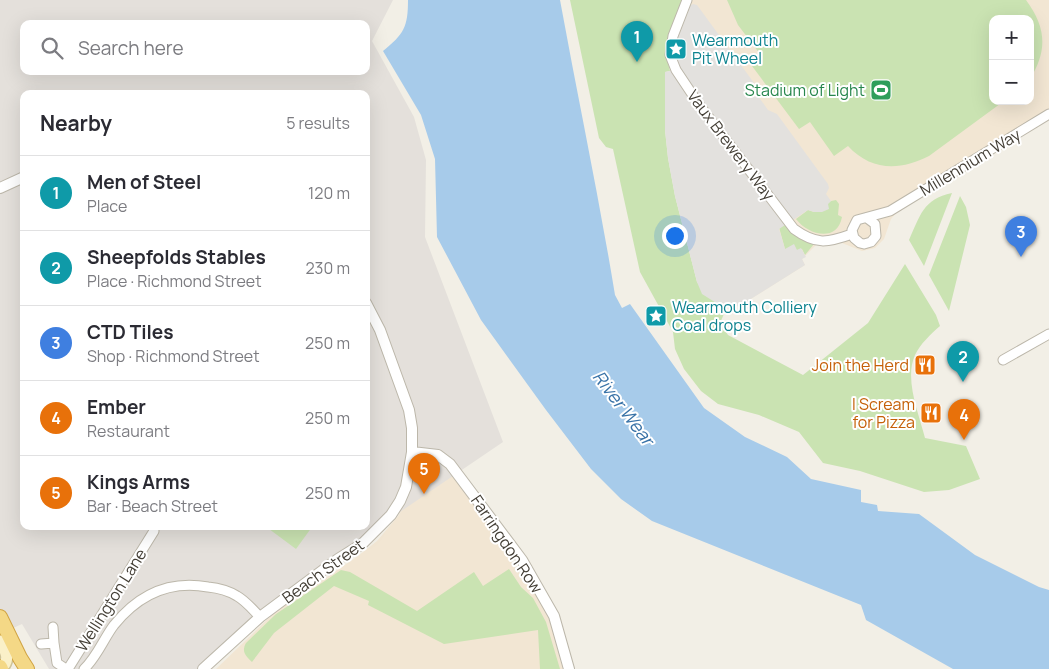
<!DOCTYPE html>
<meta charset="utf-8">
<style>
:root{--surface:#fff;--page:#f2f2f3;--text:#2b2b33;--muted:#7c7c81;--line:#e1e1e2;--accent:#e84e26}
body{margin:0;font-family:Manrope,sans-serif;background:var(--page);color:var(--text)}
.controls{position:absolute;right:15px;top:15px;display:grid;overflow:hidden;border-radius:10px;box-shadow:0 5px 20px #0002}
.controls button{width:45px;height:45px;display:grid;place-items:center;padding:0;border:0;border-bottom:1px solid var(--line);background:var(--surface);color:var(--text);font:25px sans-serif}
.you{position:absolute;left:674px;top:235px;width:18px;height:18px;margin:-12px;border:4px solid #fff;border-radius:50%;background:#1a73e8;box-shadow:0 0 0 8px #1a73e833}
.badge{display:grid;place-items:center;width:32px;height:32px;border-radius:50%;background:var(--accent);color:#fff;font-size:16px;font-weight:700}
.pin{position:absolute;translate:-50% -41px;filter:drop-shadow(0 1px 2px #0008)}
.pin::after{content:'';position:absolute;top:26px;width:18px;height:15px;background:inherit;clip-path:polygon(0 0,100% 0,50% 100%)}
.list{margin:0;padding:0;list-style:none}
h2{display:flex;justify-content:space-between;align-items:center;height:65px;margin:0;padding:0 20px;font-size:21px}
h2 small{font-size:16px;font-weight:400;color:var(--muted)}
.list li{display:grid;grid-template-columns:32px 1fr auto;gap:15px;align-items:center;box-sizing:border-box;height:75px;padding:0 20px;border-top:1px solid var(--line)}
.list b{display:block;font-size:19px;white-space:nowrap}
.list p{margin:0;font-size:16px;white-space:nowrap;color:var(--muted)}
.list em{font-size:16px;font-style:normal;color:var(--muted)}
.icon{flex:none;width:28px;height:28px;fill:none;stroke:currentColor;stroke-width:2;stroke-linecap:round;stroke-linejoin:round}
.map{position:relative;flex:none;width:1049px;height:669px;overflow:hidden}
.search{position:absolute;background:var(--surface);box-shadow:0 5px 20px #0002;left:20px;top:20px;width:350px;height:55px;display:flex;align-items:center;gap:12px;box-sizing:border-box;padding:0 18px;border-radius:10px;color:var(--muted);font-size:19px}
.panel{position:absolute;background:var(--surface);box-shadow:0 5px 20px #0002;left:20px;top:90px;width:350px;height:440px;border-radius:10px}
.map>svg:first-child{display:block}
.commercial{fill:#f2e6d3;fill-rule:evenodd}
.industrial{fill:#e4e0db;fill-rule:evenodd}
.green{fill:#cae3b2}
.parking{fill:#e3e1de}
.water{fill:#a7cbea}
.lines{fill:none;stroke-linecap:round;stroke-linejoin:round}
.minor-casing{stroke:#bcb7aa;stroke-width:11}
.tertiary-casing{stroke:#bcb7aa;stroke-width:12}
.secondary-casing{stroke:#cec399;stroke-width:14}
.trunk-casing{stroke:#d0a342;stroke-width:16}
.minor{stroke:#fff;stroke-width:9}
.tertiary{stroke:#fff;stroke-width:10}
.secondary{stroke:#faf0c8;stroke-width:11}
.trunk{stroke:#f4d886;stroke-width:14}
.labels{text-anchor:middle;stroke-width:4;stroke-linejoin:round;paint-order:stroke}
.culture-label{font-size:16px;fill:#0d838f;stroke:#fff;text-anchor:start}
.leisure-label{font-size:16px;fill:#27864d;stroke:#fff;text-anchor:end}
.street-label{font-size:16px;fill:#443f36;stroke:#fff}
.food-label{font-size:16px;fill:#c56008;stroke:#fff;text-anchor:end}
.water-label{font-size:18px;font-style:italic;fill:#3872a7;stroke:#fff}
</style>
<div class="map">
<svg width="1049" height="669" viewBox="0 0 1049 669">
<rect width="100%" height="100%" fill="#f2efe6"/>
<path class="commercial" d="M683,0H1049V117L897,212L891,219L884,239L875,248L862,251L842,243L816,245L802,259L805,265L741,305L735,307L666,54L672,26ZM993,19H1030V101H993Z
M446,467L472,502L512,563L537,597L549,619L563,669H216L274,613L358,556L377,541L399,515L416,477Z"/>
<path class="industrial" d="M0,0H393L372,41L414,117L426,160L425,237L503,442L341,552L200,669H49L22,624L0,634ZM24,24H366V71H24ZM24,94H366V526H24Z"/>
<path class="green" d="M570,0H683L668,41L666,54L670,71L665,72V130L668,158L675,196L697,282L721,306L727,307L720,323L728,335L803,375L868,323L905,264L936,315L940,326C931,334 920,344 915,355C904,379 919,414 925,438L966,446L980,479L949,490L924,492L860,471L823,463L799,432L759,415L718,404L701,391L684,369L675,349L673,332L640,272L613,149L606,147L599,138Z
M727,0H1026C1046,27 1048,50 1030,79V19H993V101H1004L929,156C900,171 871,171 848,146L834,156L810,122L799,129L749,62L760,54L738,25Z
M952,193L924,266L909,240C920,216 923,199 952,193Z
M960,196L966,207L970,225L949,311L929,275Z
M836,200L839,204L838,215L842,217C837,243 808,235 796,219L808,210L814,212L831,201Z
M774,209L789,230L799,238L801,237L814,244L805,255L802,249L797,250L785,249Z
M265,526H311L312,527L296,549Z
M509,569L521,587L533,598L546,622L560,669H540L538,630L444,644L368,605L369,601L334,586L274,633L252,662C246,656 241,652 246,643L276,614L341,570L350,572L417,611L474,572L483,586Z"/>
<path class="parking" d="M693,4L697,5L757,87L758,96L768,110L777,114L828,184L829,188L826,194L831,201L828,204L829,209L822,212H814L808,210L779,229L785,249L794,244L797,250L801,248L806,257L802,259L805,265L741,305L735,307L721,306L702,294L697,282L675,196L668,158L665,130V72L670,71L678,66L674,58V47L688,7Z"/>
<path class="water" d="M408,0H560C578,99 599,197 615,295L622,308L630,304L704,408L745,437L787,457L811,479L861,490V502L877,505L878,511L919,514L975,555L1039,587L1049,590V669H953L866,620L861,605L652,521L621,499L591,469L546,410L481,320L437,237L435,159L421,115L383,51C404,34 408,27 408,0Z"/>
<g class="lines">
<g class="minor-casing">
<path id="minor" d="M687,0L673,36L670,55L676,70L698,103L794,229C816,245 827,243 852,234
M867,218L875,224L876,236L871,242L864,244L860,243L854,238L852,230L857,220L890,211L1049,114
M1003,360L1049,334
M54,643L57,663L66,669
M41,644L54,643L53,627
M68,669L154,531
M84,669C97,657 104,638 114,625C139,594 170,580 208,587C218,588 229,591 237,596C246,601 253,610 260,617"/>
</g>
<g class="tertiary-casing">
<path id="tertiary" d="M0,188L24,177
M412,452L438,455L450,464L522,560L554,616L569,669
M203,669L260,617L338,559L362,544L391,515L400,501L406,487L412,452V428L409,410L380,330L366,303"/>
</g>
<g class="secondary-casing">
<path id="secondary" d="M0,641C6,652 11,659 1,669"/>
</g>
<g class="trunk-casing">
<path id="trunk" d="M0,617L20,658L27,669
M0,667L1,669"/>
</g>
<use href="#minor" class="minor"/>
<use href="#tertiary" class="tertiary"/>
<use href="#secondary" class="secondary"/>
<use href="#trunk" class="trunk"/>
</g>
<defs>
<g id="sight-square" transform="scale(1.125)"><rect x="-9" y="-9" width="18" height="18" rx="4" fill="#0f9aa8" stroke="#fff"/><path d="M0-6L1.8-2.2L6-1.7L2.9 1.2L3.7 5.4L0 3.3L-3.7 5.4L-2.9 1.2L-6-1.7L-1.8-2.2Z" fill="#fff"/></g>
<g id="stadium-square" transform="scale(1.125)"><rect x="-9" y="-9" width="18" height="18" rx="4" fill="#2e9e5b" stroke="#fff"/><path d="M0-5a6.5 5 0 1 0 0 10a6.5 5 0 1 0 0-10ZM-3.5-1.8h7v3.6h-7Z" fill="#fff"/></g>
<g id="restaurant-square" transform="scale(1.125)"><rect x="-9" y="-9" width="18" height="18" rx="4" fill="#e8710a" stroke="#fff"/><path d="M-5-6h1v4h1v-4h1v4h1v-4h1v5L-1.5 .5V6h-2V.5L-5-1ZM5-6V6H3V1.5H1.5Q1.5-4 5-6Z" fill="#fff"/></g>
</defs>
<g fill-rule="evenodd">
<use href="#sight-square" x="676" y="49"/>
<use href="#stadium-square" x="881" y="90"/>
<use href="#sight-square" x="656" y="316"/>
<use href="#restaurant-square" x="925" y="365"/>
<use href="#restaurant-square" x="931" y="413"/>
</g>
<g class="labels">
<g class="culture-label">
<text x="692" y="46">Wearmouth<tspan x="692" dy="18">Pit Wheel</tspan></text>
<text x="672" y="313">Wearmouth Colliery<tspan x="672" dy="18">Coal drops</tspan></text>
</g>
<g class="leisure-label">
<text x="865" y="96">Stadium of Light</text>
</g>
<g class="street-label">
<text transform="translate(731 145) rotate(53)" y="6">Vaux Brewery Way</text>
<text transform="translate(970 162) rotate(-31)" y="6">Millennium Way</text>
<text transform="translate(507 544) rotate(56)" y="6">Farringdon Row</text>
<text transform="translate(323 571) rotate(-36)" y="6">Beach Street</text>
<text transform="translate(111 600) rotate(-58)" y="6">Wellington Lane</text>
</g>
<g class="food-label">
<text x="909" y="371">Join the Herd</text>
<text x="915" y="410">I Scream<tspan x="915" dy="18">for Pizza</tspan></text>
</g>
<g class="water-label">
<text transform="translate(623 408) rotate(53)" y="6">River Wear</text>
</g>
</g>
</svg>
<div class="controls">
<button>+</button>
<button>−</button>
</div>
<div class="you"></div>
<div class="pin badge" style="left:637px;top:62px;background:#0f9aa8">1</div>
<div class="pin badge" style="left:963px;top:382px;background:#0f9aa8">2</div>
<div class="pin badge" style="left:1021px;top:257px;background:#3f7fe0">3</div>
<div class="pin badge" style="left:964px;top:440px;background:#e8710a">4</div>
<div class="pin badge" style="left:424px;top:494px;background:#e8710a">5</div>
<div class="search"><svg class="icon" aria-label="search" viewBox="0 0 24 24"><circle cx="10" cy="10" r="6"/><path d="M15 15l6 6"/></svg>Search here</div>
<section class="panel">
<h2>Nearby<small>5 results</small></h2>
<ul class="list">
<li><span class="badge" style="background:#0f9aa8">1</span><div><b>Men of Steel</b><p>Place</p></div><em>120 m</em></li>
<li><span class="badge" style="background:#0f9aa8">2</span><div><b>Sheepfolds Stables</b><p>Place · Richmond Street</p></div><em>230 m</em></li>
<li><span class="badge" style="background:#3f7fe0">3</span><div><b>CTD Tiles</b><p>Shop · Richmond Street</p></div><em>250 m</em></li>
<li><span class="badge" style="background:#e8710a">4</span><div><b>Ember</b><p>Restaurant</p></div><em>250 m</em></li>
<li><span class="badge" style="background:#e8710a">5</span><div><b>Kings Arms</b><p>Bar · Beach Street</p></div><em>250 m</em></li>
</ul>
</section>
</div>
